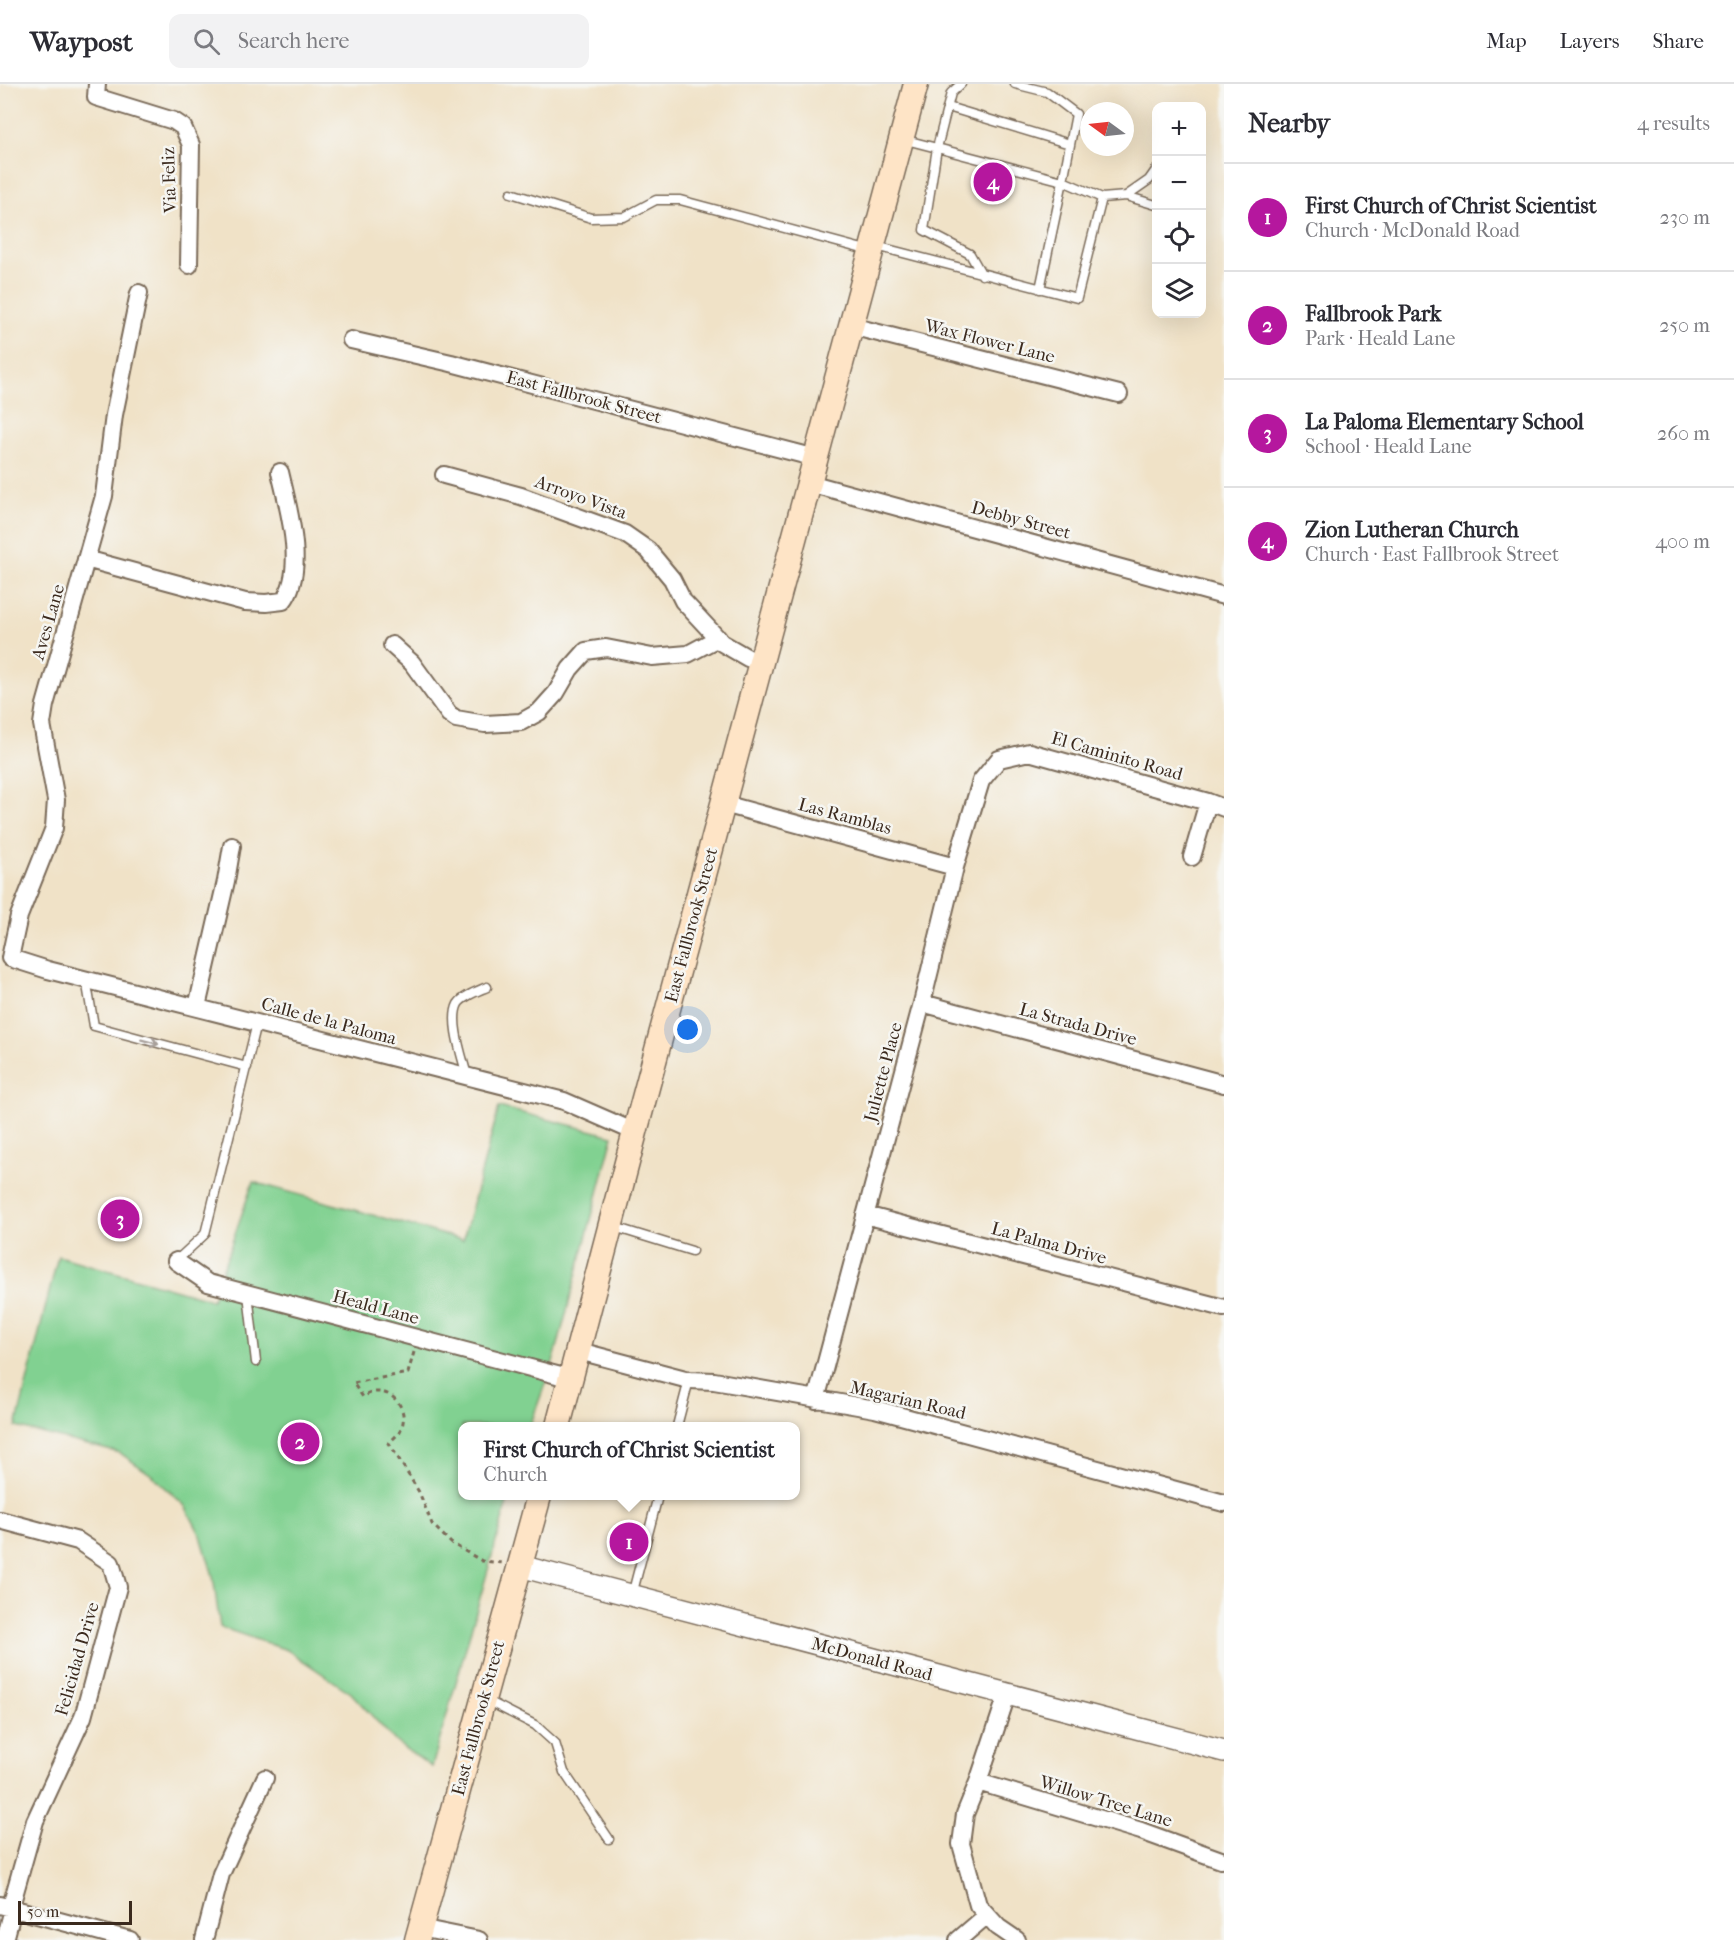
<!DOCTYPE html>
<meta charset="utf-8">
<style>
:root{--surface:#fff;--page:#f2f2f3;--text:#2b2b33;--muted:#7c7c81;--line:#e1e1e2;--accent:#b5179e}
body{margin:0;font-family:"IM FELL French Canon",serif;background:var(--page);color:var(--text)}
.controls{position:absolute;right:18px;top:18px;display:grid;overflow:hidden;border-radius:12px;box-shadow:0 6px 24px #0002}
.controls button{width:54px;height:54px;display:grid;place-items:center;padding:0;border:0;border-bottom:2px solid var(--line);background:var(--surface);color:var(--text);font:30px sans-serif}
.compass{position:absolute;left:1080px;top:18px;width:54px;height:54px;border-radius:50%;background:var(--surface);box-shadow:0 6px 24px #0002;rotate:285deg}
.scale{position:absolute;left:18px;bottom:15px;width:114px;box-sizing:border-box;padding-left:6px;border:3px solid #3b2a1e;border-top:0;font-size:16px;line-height:21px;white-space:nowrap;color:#3b2a1e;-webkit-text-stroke:4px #f6f6f2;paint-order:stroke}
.you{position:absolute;left:688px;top:946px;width:21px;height:21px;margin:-15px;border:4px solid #fff;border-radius:50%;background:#1a73e8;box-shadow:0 0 0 9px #1a73e833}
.badge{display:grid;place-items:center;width:39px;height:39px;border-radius:50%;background:var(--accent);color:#fff;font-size:20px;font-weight:700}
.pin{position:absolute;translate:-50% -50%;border:3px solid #fff;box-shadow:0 2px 6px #0006}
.popup{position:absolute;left:458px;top:1338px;width:342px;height:78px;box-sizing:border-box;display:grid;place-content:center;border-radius:12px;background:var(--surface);filter:drop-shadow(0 2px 4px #0005);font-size:20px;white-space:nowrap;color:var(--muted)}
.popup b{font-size:22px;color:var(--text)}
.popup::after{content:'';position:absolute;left:50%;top:100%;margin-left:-12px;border:12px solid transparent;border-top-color:var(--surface)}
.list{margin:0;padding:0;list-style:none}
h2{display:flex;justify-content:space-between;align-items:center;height:78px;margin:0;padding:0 24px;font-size:26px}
h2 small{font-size:20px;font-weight:400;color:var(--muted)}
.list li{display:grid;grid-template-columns:39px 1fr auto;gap:18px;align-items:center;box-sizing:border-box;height:108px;padding:0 24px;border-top:2px solid var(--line)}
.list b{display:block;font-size:22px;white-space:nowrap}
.list p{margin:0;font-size:20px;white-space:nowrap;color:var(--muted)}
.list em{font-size:20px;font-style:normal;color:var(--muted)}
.icon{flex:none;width:33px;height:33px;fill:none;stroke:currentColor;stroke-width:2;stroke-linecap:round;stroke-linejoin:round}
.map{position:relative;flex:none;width:1224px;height:1856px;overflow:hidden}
header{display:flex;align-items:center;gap:36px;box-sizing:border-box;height:84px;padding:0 30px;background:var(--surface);border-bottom:2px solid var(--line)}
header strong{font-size:28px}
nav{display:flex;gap:33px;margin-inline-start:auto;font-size:21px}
.search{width:420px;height:54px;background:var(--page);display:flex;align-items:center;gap:15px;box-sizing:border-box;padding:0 21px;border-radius:12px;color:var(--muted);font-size:22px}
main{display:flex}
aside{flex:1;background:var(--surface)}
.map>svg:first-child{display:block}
.green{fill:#81d191;stroke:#5e7e58;stroke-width:1.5}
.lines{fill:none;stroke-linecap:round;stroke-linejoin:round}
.service-casing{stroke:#7a6a59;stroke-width:11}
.minor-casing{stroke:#7a6a59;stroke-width:20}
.tertiary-casing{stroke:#7a6a59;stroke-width:24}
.secondary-casing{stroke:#7a6a59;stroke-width:27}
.path{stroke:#7a6a59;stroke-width:3;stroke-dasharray:4.5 4.5;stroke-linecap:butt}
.service{stroke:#fff;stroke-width:8}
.minor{stroke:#fff;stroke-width:16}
.tertiary{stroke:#fff;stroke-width:21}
.secondary{stroke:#fee4c6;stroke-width:24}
.oneway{stroke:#a79f9a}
.labels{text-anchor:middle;stroke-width:5;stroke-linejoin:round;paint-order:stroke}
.street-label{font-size:18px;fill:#3b2a1e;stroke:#f6f6f2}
</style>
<header>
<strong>Waypost</strong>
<div class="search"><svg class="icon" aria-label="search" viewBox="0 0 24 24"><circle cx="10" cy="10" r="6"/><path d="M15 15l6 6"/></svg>Search here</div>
<nav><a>Map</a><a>Layers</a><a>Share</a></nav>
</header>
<main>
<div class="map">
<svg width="1224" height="1856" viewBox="0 0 1224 1856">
<rect width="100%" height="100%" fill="#f6f6f2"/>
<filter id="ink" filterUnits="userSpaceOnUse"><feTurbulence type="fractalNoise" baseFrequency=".0167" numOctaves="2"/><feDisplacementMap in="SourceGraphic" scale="12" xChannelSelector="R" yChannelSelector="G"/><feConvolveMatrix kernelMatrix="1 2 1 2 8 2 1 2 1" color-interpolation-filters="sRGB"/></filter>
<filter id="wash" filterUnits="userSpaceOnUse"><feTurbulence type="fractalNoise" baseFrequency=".008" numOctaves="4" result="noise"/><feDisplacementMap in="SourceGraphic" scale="24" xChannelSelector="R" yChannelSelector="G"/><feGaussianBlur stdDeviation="1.35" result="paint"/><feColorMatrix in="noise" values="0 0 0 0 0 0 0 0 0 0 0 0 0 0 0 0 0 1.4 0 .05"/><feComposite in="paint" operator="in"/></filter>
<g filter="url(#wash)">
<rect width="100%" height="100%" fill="#f0e2c7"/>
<path class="green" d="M499,1023L613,1052L555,1272L530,1342H462V1412H509L432,1683L397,1659L351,1609L287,1566L220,1543L213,1492L201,1452L185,1422L153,1392L120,1369L16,1343L58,1172L212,1216L253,1098L463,1156Z"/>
</g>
<g filter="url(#ink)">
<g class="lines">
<g class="service-casing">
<path id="service" d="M961,0L951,9L937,64L1063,97L1076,30L1047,8L1015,0
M948,23L1070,60
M902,55L937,64L924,146L970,170L982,191
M511,109L591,134L624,133L656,116H680L870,167
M1126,112L1149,96L1156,86
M876,162L1077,214L1102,114L1126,112L1156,121
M1040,205L1063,97L1102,114
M86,895L94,942L247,983
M467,992C463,975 449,937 458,920C463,912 478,907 487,903
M611,1142L692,1167
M176,1177L205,1150L257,939
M248,1210L256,1278
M677,1342L689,1296
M632,1511L658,1412
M486,1616L535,1641L555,1659L564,1688L609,1755"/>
</g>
<g class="minor-casing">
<path id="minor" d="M97,0L96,13L174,37L183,43L191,61L189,181
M139,209L114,331L104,412L45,621L42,640L56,716L54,744L19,832L10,874L48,886L564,1017L635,1048
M851,242L1119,310
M351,256L451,279L816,374
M444,391L521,412L625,450L648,466L672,495L683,517L722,559L748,574L761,578
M809,399L1224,512
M86,475L245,518L266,519L283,517C307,487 288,423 280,388
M392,561L412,579L449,630L456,635L485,640L521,638L539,628L556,609L570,585L586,567L606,564L652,573L688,570L718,554
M724,720L955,783
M1192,773L1208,718
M922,919L1224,1000
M197,923L226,797L232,762
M865,1131L1224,1224
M176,1177L208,1199L572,1295
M579,1267L689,1296L714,1297L875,1325L1224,1419
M816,1316L922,919L955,783L981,697L999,675L1029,668L1208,718L1224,724
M0,1436L78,1457L111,1479L118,1503L83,1633L35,1737L13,1815V1825L5,1856
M1007,1611L978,1698L965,1730L961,1760L978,1821L998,1843L1017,1856
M978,1698L1141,1747L1221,1776
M0,1821L130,1856
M420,1844L479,1856
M204,1856L221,1790L265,1694
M958,1856L986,1832"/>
</g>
<g class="tertiary-casing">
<path id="tertiary" d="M520,1482L1224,1667"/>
</g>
<g class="secondary-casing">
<path id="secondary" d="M558,1342L635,1048L916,0
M417,1856L539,1412"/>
</g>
<path class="path" d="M414,1268L408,1289L353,1299L363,1313C387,1296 414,1325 399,1349C396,1352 392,1356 389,1359L419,1408L432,1440L451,1459L482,1477L503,1479"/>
<use href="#service" class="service"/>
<use href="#minor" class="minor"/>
<use href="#tertiary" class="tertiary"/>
<use href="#secondary" class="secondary"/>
</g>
<defs><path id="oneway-shaft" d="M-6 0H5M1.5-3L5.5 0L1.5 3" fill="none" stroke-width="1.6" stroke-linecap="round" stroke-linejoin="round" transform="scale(1.5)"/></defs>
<use class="oneway" href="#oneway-shaft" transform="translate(150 958) rotate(15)"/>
</g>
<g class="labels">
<g class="street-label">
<text transform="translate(169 96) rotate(-92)" y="6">Via Feliz</text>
<text transform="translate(990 257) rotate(14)" y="6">Wax Flower Lane</text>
<text transform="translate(584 313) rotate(15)" y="6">East Fallbrook Street</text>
<text transform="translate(581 413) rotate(20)" y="6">Arroyo Vista</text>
<text transform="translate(1021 436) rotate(15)" y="6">Debby Street</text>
<text transform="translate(48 538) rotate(-74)" y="6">Aves Lane</text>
<text transform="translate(1117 672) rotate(16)" y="6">El Caminito Road</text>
<text transform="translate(845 732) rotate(15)" y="6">Las Ramblas</text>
<text transform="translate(691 841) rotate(-75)" y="6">East Fallbrook Street</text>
<text transform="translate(329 937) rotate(15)" y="6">Calle de la Paloma</text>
<text transform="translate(1078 940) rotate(15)" y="6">La Strada Drive</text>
<text transform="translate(883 988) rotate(-75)" y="6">Juliette Place</text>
<text transform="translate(1049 1159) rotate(15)" y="6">La Palma Drive</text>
<text transform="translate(376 1223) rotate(15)" y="6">Heald Lane</text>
<text transform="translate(908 1316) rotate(13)" y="6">Magarian Road</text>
<text transform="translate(77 1575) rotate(-74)" y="6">Felicidad Drive</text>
<text transform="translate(872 1575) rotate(15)" y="6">McDonald Road</text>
<text transform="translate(478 1634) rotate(-75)" y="6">East Fallbrook Street</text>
<text transform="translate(1106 1717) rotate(17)" y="6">Willow Tree Lane</text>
</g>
</g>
</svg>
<div class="controls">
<button>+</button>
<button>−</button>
<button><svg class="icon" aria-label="locate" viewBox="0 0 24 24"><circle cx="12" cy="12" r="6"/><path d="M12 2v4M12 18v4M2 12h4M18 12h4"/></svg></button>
<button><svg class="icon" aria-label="layers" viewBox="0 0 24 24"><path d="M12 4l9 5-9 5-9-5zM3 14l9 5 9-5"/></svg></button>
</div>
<svg class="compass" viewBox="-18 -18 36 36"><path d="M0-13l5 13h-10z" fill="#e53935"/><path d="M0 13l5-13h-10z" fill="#7c7c81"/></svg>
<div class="scale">50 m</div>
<div class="you"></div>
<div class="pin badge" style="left:629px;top:1458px">1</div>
<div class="popup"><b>First Church of Christ Scientist</b>Church</div>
<div class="pin badge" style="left:300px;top:1358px">2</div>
<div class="pin badge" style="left:120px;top:1135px">3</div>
<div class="pin badge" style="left:993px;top:98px">4</div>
</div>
<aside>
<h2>Nearby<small>4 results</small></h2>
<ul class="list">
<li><span class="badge">1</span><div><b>First Church of Christ Scientist</b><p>Church · McDonald Road</p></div><em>230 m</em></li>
<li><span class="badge">2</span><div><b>Fallbrook Park</b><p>Park · Heald Lane</p></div><em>250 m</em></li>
<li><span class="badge">3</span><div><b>La Paloma Elementary School</b><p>School · Heald Lane</p></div><em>260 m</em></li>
<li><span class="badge">4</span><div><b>Zion Lutheran Church</b><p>Church · East Fallbrook Street</p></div><em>400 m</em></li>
</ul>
</aside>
</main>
